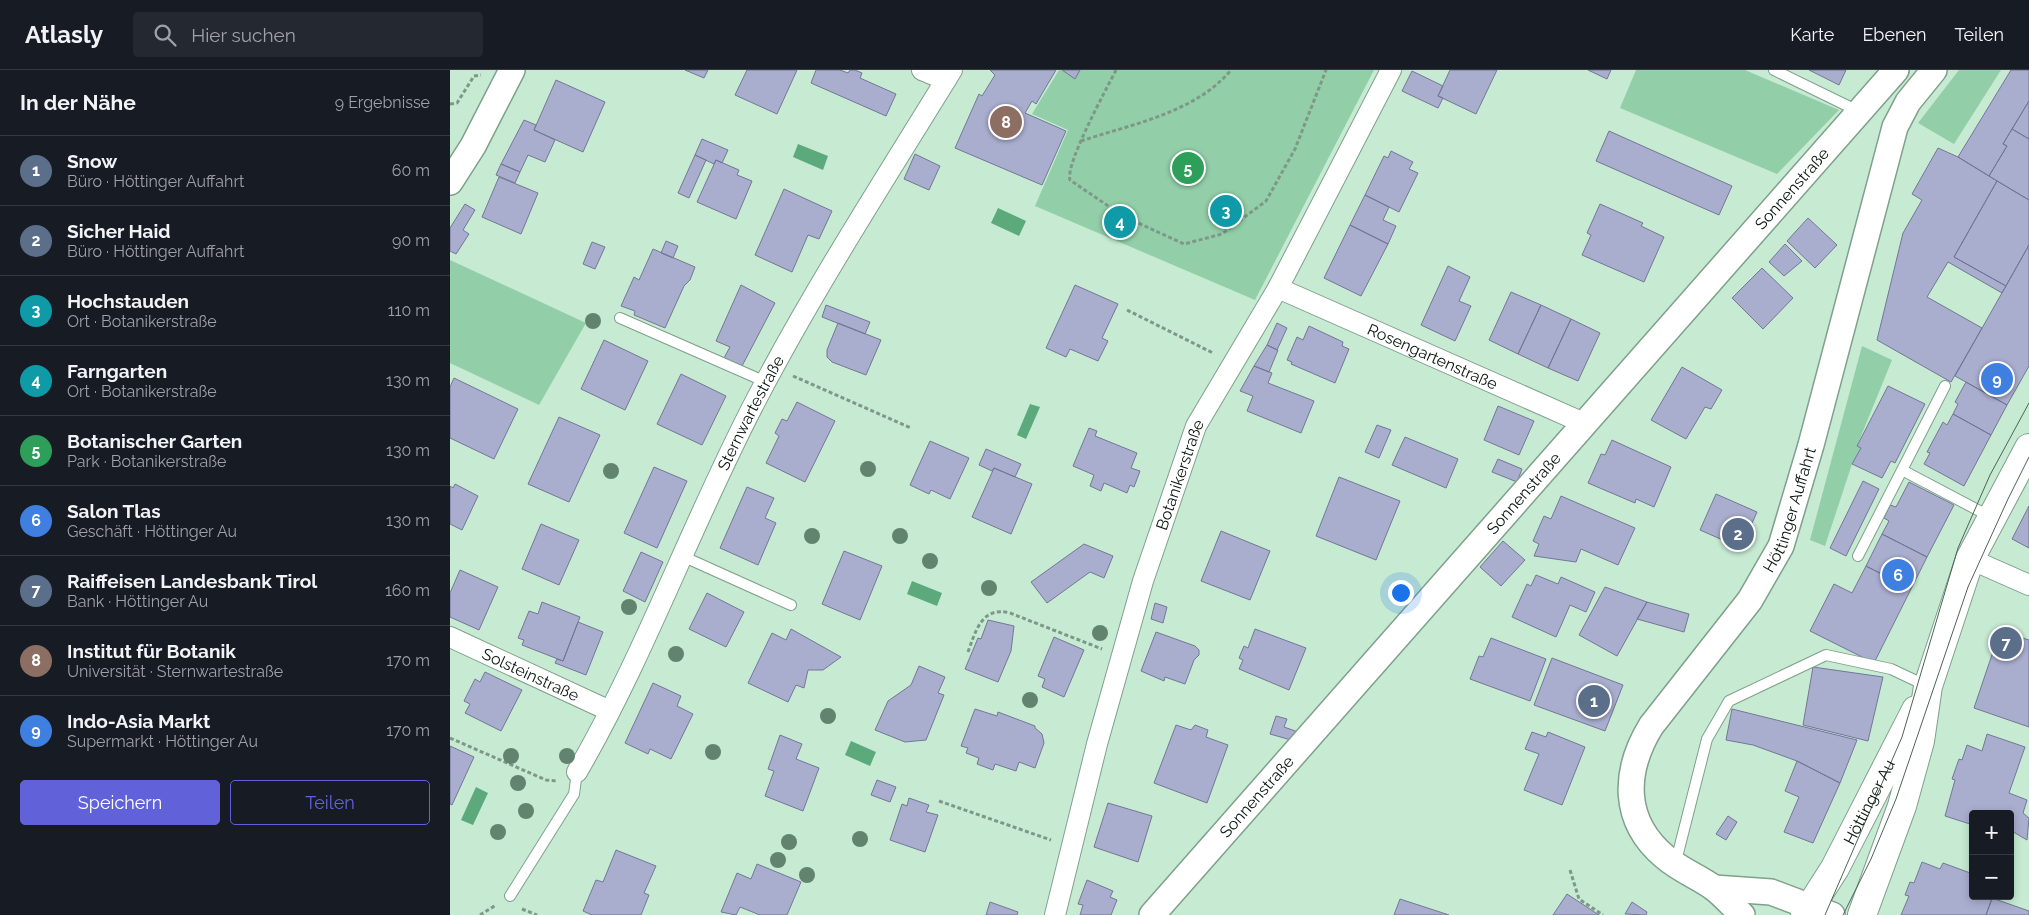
<!DOCTYPE html>
<html lang="de">
<meta charset="utf-8">
<style>
:root{--surface:#171b24;--page:#242831;--text:#f1f3f6;--muted:#9ea1a6;--line:#363941;--accent:#6161da}
body{margin:0;font-family:Raleway,sans-serif;background:var(--page);color:var(--text)}
.controls{position:absolute;right:15px;bottom:15px;display:grid;overflow:hidden;border-radius:5px;box-shadow:0 2px 8px #0003}
.controls button{width:45px;height:45px;display:grid;place-items:center;padding:0;border:0;border-bottom:1px solid var(--line);background:var(--surface);color:var(--text);font:25px sans-serif}
.you{position:absolute;left:950px;top:522px;width:18px;height:18px;margin:-12px;border:4px solid #fff;border-radius:50%;background:#1a73e8;box-shadow:0 0 0 8px #1a73e833}
.badge{display:grid;place-items:center;width:32px;height:32px;border-radius:50%;background:var(--accent);color:#fff;font-size:16px;font-weight:700}
.pin{position:absolute;translate:-50% -50%;border:2px solid #fff;box-shadow:0 1px 5px #0006}
.list{margin:0;padding:0;list-style:none}
h2{display:flex;justify-content:space-between;align-items:center;height:65px;margin:0;padding:0 20px;font-size:21px}
h2 small{font-size:16px;font-weight:400;color:var(--muted)}
.list li{display:grid;grid-template-columns:32px 1fr auto;gap:15px;align-items:center;box-sizing:border-box;height:70px;padding:0 20px;border-top:1px solid var(--line)}
.list b{display:block;font-size:19px;white-space:nowrap}
.list p{margin:0;font-size:16px;white-space:nowrap;color:var(--muted)}
.list em{font-size:16px;font-style:normal;color:var(--muted)}
.actions{display:flex;gap:10px;padding:15px 20px}
.actions a{flex:1;padding:11px 0;border:1px solid var(--accent);border-radius:5px;text-align:center;font-size:18px;color:var(--accent)}
.actions .main{background:var(--accent);color:#fff}
.icon{flex:none;width:28px;height:28px;fill:none;stroke:currentColor;stroke-width:2;stroke-linecap:round;stroke-linejoin:round}
.map{position:relative;flex:none;width:1579px;height:845px;overflow:hidden}
header{display:flex;align-items:center;gap:30px;box-sizing:border-box;height:70px;padding:0 25px;background:var(--surface);border-bottom:1px solid var(--line)}
header strong{font-size:24px}
nav{display:flex;gap:28px;margin-inline-start:auto;font-size:18px}
.search{width:350px;height:45px;background:var(--page);display:flex;align-items:center;gap:12px;box-sizing:border-box;padding:0 18px;border-radius:5px;color:var(--muted);font-size:19px}
main{display:flex}
aside{flex:1;background:var(--surface)}
.map>svg:first-child{display:block}
.green{fill:#92cfa8}
.water{fill:#5ca97c}
.building{fill:#a9aecf;stroke:#737796}
.lines{fill:none;stroke-linecap:round;stroke-linejoin:round}
.service-casing{stroke:#7fa08b;stroke-width:12}
.minor-casing{stroke:#7fa08b;stroke-width:22}
.tertiary-casing{stroke:#7fa08b;stroke-width:28}
.primary-casing{stroke:#7fa08b;stroke-width:30}
.path{stroke:#7e9887;stroke-width:3;stroke-dasharray:4 2.5;stroke-linecap:butt}
.service{stroke:#fff;stroke-width:10}
.minor{stroke:#fff;stroke-width:20}
.tertiary{stroke:#fff;stroke-width:25}
.primary{stroke:#fff;stroke-width:28}
.tram{stroke:#4e6355;stroke-width:1}
.tree{fill:#62846f}
.labels{text-anchor:middle;stroke-width:4;stroke-linejoin:round;paint-order:stroke}
.street-label{font-size:16px;fill:#08150d;stroke:#c7ead3}
</style>
<header>
<strong>Atlasly</strong>
<div class="search"><svg class="icon" aria-label="search" viewBox="0 0 24 24"><circle cx="10" cy="10" r="6"/><path d="M15 15l6 6"/></svg>Hier suchen</div>
<nav><a>Karte</a><a>Ebenen</a><a>Teilen</a></nav>
</header>
<main>
<aside>
<h2>In der Nähe<small>9 Ergebnisse</small></h2>
<ul class="list">
<li><span class="badge" style="background:#5c6f8a">1</span><div><b>Snow</b><p>Büro · Höttinger Auffahrt</p></div><em>60 m</em></li>
<li><span class="badge" style="background:#5c6f8a">2</span><div><b>Sicher Haid</b><p>Büro · Höttinger Auffahrt</p></div><em>90 m</em></li>
<li><span class="badge" style="background:#0f9aa8">3</span><div><b>Hochstauden</b><p>Ort · Botanikerstraße</p></div><em>110 m</em></li>
<li><span class="badge" style="background:#0f9aa8">4</span><div><b>Farngarten</b><p>Ort · Botanikerstraße</p></div><em>130 m</em></li>
<li><span class="badge" style="background:#2e9e5b">5</span><div><b>Botanischer Garten</b><p>Park · Botanikerstraße</p></div><em>130 m</em></li>
<li><span class="badge" style="background:#3f7fe0">6</span><div><b>Salon Tlas</b><p>Geschäft · Höttinger Au</p></div><em>130 m</em></li>
<li><span class="badge" style="background:#5c6f8a">7</span><div><b>Raiffeisen Landesbank Tirol</b><p>Bank · Höttinger Au</p></div><em>160 m</em></li>
<li><span class="badge" style="background:#8d6e63">8</span><div><b>Institut für Botanik</b><p>Universität · Sternwartestraße</p></div><em>170 m</em></li>
<li><span class="badge" style="background:#3f7fe0">9</span><div><b>Indo-Asia Markt</b><p>Supermarkt · Höttinger Au</p></div><em>170 m</em></li>
</ul>
<div class="actions"><a class="main">Speichern</a><a>Teilen</a></div>
</aside>
<div class="map">
<svg width="1579" height="845" viewBox="0 0 1579 845">
<rect width="100%" height="100%" fill="#c7ead3"/>
<path class="green" d="M609,0H924L805,230L585,136L618,60L582,44Z
M1186,0H1295L1389,40L1327,104L1170,38Z
M1509,0H1551L1504,74L1468,53Z
M0,190L136,253L89,335L0,293Z
M1412,276L1442,290L1407,376L1411,378L1402,394L1375,476L1360,470Z"/>
<path class="water" d="M348,74L378,86L373,100L343,87Z
M548,138L576,151L569,166L541,153Z
M580,334L590,337L576,369L567,365Z
M462,511L492,523L487,536L457,524Z
M401,671L426,682L420,696L395,685Z
M26,717L38,723L23,755L11,750Z"/>
<path class="building" d="M235,0H258L254,8Z
M297,0H347L327,44L285,25Z
M366,0H390L398,3L400,0H405L412,3L410,8L446,24L436,46L361,13Z
M540,0H606L586,34L582,31L575,43L616,61L592,115L505,78L529,24L532,26L545,5Z
M612,0H630L625,9Z
M1000,0H1047L1026,44L988,26Z
M1138,0H1161L1157,9Z
M1359,0H1396L1389,15Z
M1561,0H1579V31L1553,74L1557,76L1539,106L1508,87Z
M962,1L993,16L988,26L993,28L988,38L952,21Z
M106,10L155,32L133,82L84,60Z
M1579,31V69L1562,59Z
M74,50L86,55L84,60L105,70L95,92L78,85L70,102L51,94Z
M1562,59L1579,69V130L1539,106L1557,76L1553,74Z
M1159,61L1282,116L1269,145L1146,91Z
M252,69L278,80L272,93L266,90L264,94L245,85Z
M1488,78L1508,87L1547,111L1504,187L1556,216L1552,223L1498,192L1477,227L1532,258L1501,312L1427,270L1453,163L1472,130L1462,124Z
M941,81L963,92L959,99L968,103L949,142L915,125L934,86L938,88Z
M465,84L490,96L479,120L454,109Z
M245,85L256,90L239,128L228,123Z
M266,90L289,100L287,105L302,111L286,149L247,132Z
M51,94L70,102L65,113L46,105Z
M49,107L88,123L71,164L32,147Z
M1547,111L1579,130V175L1556,216L1504,187Z
M334,119L382,141L369,169L358,165L342,202L305,185Z
M915,125L939,137L933,150L946,156L938,174L900,155Z
M15,134L25,140L13,160L19,164L6,184L0,181V158Z
M1150,134L1193,153L1191,156L1214,167L1194,212L1132,185L1141,165L1137,163Z
M1358,148L1387,175L1365,198L1337,171Z
M900,155L938,174L911,226L874,208Z
M216,171L228,176L223,188L211,183Z
M142,172L155,177L145,199L133,194Z
M1335,174L1352,191L1334,206L1319,192Z
M1579,175V296L1557,335L1505,306Z
M203,179L245,197L240,210L234,216L215,258L184,245L185,241L171,236L184,207L189,210Z
M998,196L1020,207L1009,231L1021,236L1005,271L971,255Z
M1312,198L1343,228L1313,259L1282,228Z
M291,215L325,233L292,296L274,288L280,277L266,271Z
M625,215L668,234L652,268L658,271L648,291L620,279L616,287L596,278Z
M1061,222L1091,235L1068,284L1039,270Z
M376,235L420,252L415,264L372,247Z
M1091,235L1121,249L1098,298L1068,284Z
M1121,249L1150,263L1128,311L1098,298Z
M388,253L431,270L416,305L382,292L377,287V280Z
M827,253L837,258L827,280L817,275Z
M859,256L893,272L892,276L899,279L885,313L841,294L842,292L837,290L847,267L853,270Z
M154,270L198,291L175,340L131,319Z
M817,275L828,280L819,302L804,296Z
M804,296L822,303L818,313L864,331L851,363L797,341L803,326L790,321Z
M1232,297L1272,320L1261,339L1255,337L1236,369L1201,350Z
M231,304L276,326L252,375L207,354Z
M4,308L68,339L44,389L0,368V317Z
M1516,312L1557,335L1541,365L1503,344L1508,334L1505,332Z
M1438,316L1475,334L1445,393L1441,391L1432,408L1402,394L1411,378L1407,376Z
M347,332L385,351L355,412L316,393L329,366L325,363L332,349L337,351Z
M1048,336L1084,351L1069,385L1034,370Z
M1503,344L1541,365L1514,416L1474,394L1480,383L1477,382L1493,352L1497,355Z
M109,347L150,365L119,432L78,414Z
M927,355L941,360L929,388L915,382Z
M639,358L647,361L645,366L687,383L681,398L690,401L684,417L680,415L677,423L654,413L651,421L640,416L644,405L623,396Z
M955,367L1008,389L996,418L942,395Z
M1162,370L1221,397L1204,437L1186,429L1185,433L1138,413L1151,384L1155,385Z
M480,371L519,388L500,429L481,420L479,424L460,415Z
M536,379L571,394L565,407L544,398L542,401L529,395Z
M1048,389L1072,399L1067,412L1042,402Z
M204,397L237,411L207,478L174,463Z
M544,398L582,414L561,464L522,447Z
M889,407L950,431L926,490L866,466Z
M1413,411L1429,419L1396,486L1380,478Z
M1459,412L1504,435L1477,487L1432,464L1439,451L1434,448L1440,435L1446,437Z
M5,414L28,426L12,460L0,454V416L3,418Z
M297,417L324,428L315,448L326,453L308,495L270,478Z
M1266,424L1307,442L1291,478L1250,460Z
M1111,426L1185,458L1168,495L1131,479L1126,492L1084,486L1089,474L1083,471L1094,446L1101,449Z
M1579,436V478L1562,469Z
M91,454L129,470L109,515L72,499Z
M771,461L820,481L800,530L751,511Z
M1432,464L1477,487L1461,519L1416,496Z
M1053,471L1075,490L1051,516L1030,497Z
M634,474L663,486L654,508L640,502L597,533L581,512Z
M394,481L432,496L410,550L372,534Z
M191,482L213,492L195,532L173,521Z
M1416,496L1461,519L1424,593L1360,561L1384,514L1402,523Z
M10,500L48,517L29,560L0,547V523Z
M1086,505L1108,514L1111,507L1145,522L1136,542L1120,535L1106,567L1062,547L1077,514L1081,516Z
M1155,517L1197,532L1167,586L1129,565Z
M257,523L294,542L276,577L239,559Z
M92,532L130,547L113,591L72,575L74,570L68,568L79,541L88,544Z
M1197,532L1239,544L1234,562L1187,549Z
M705,533L717,537L713,553L701,549Z
M538,550L564,556L561,581L548,612L515,599L528,568L531,569Z
M128,552L153,562L136,605L105,593L107,589L113,591Z
M341,559L391,587L373,600H358L354,618L346,615L338,632L298,613L322,563L336,570Z
M805,559L856,578L839,620L789,599L793,590L789,588L794,576L798,578Z
M1550,561L1579,570V657L1524,638Z
M706,562L745,576L749,580V585L744,590L735,614L715,607L714,611L691,601Z
M604,567L634,580L614,627L592,617L595,609L588,606Z
M1041,568L1096,589L1080,631L1020,609L1029,586L1033,587Z
M1102,588L1173,615L1155,661L1084,635Z
M469,596L495,607L488,623L494,625L476,670L455,672L425,660L438,631L461,615Z
M1363,597L1433,607L1418,671L1353,655Z
M35,602L72,620L51,661L15,643L20,634L14,631L25,609L30,612Z
M203,613L231,626L227,636L243,644L221,689L200,679L198,684L175,673Z
M525,639L547,646L548,642L585,656V658L592,664L594,673L585,698L569,692L566,701L545,694L543,700L527,694L529,688L516,683L518,678L511,676Z
M1282,639L1407,670L1390,713L1347,691L1303,675L1276,670Z
M826,646L837,649L834,657L848,662L841,670L820,664Z
M726,655L741,660L745,655L758,660L756,667L778,675L757,733L704,713Z
M1082,662L1096,667L1098,662L1135,677L1112,735L1074,720L1089,684L1075,679Z
M1537,664L1575,677L1559,723L1577,730L1573,743L1579,748L1577,770L1560,760V744H1523V755L1495,746L1505,710L1502,709L1509,689L1512,690L1517,675L1532,681Z
M330,665L352,674L346,689L369,698L353,741L315,726L324,701L318,699Z
M0,676L24,687L2,735L0,734Z
M1347,691L1390,713L1363,773L1334,762L1349,727L1335,721Z
M427,710L446,717L440,732L421,725Z
M459,728L479,735L476,742L488,745L475,782L440,770L452,734L457,736Z
M658,733L702,746L688,792L644,777Z
M1278,746L1287,752L1276,770L1266,764Z
M166,780L206,796L194,823L199,825L191,845H142L133,841L146,810L153,812Z
M1472,792L1490,799L1493,793L1523,804V826H1543L1536,845H1451L1459,826L1455,825L1460,812L1464,813Z
M307,794L351,812L337,845H310L290,837L286,845L271,842L287,803L301,809Z
M637,810L663,821L660,827L667,830L661,845H630L633,835L628,834Z
M1117,824L1149,845H1103Z
M1542,828L1579,841V845H1536Z
M950,829L999,845H944Z
M540,832L568,842L567,845H536Z
M1182,832L1197,842L1196,845L1175,844Z"/>
<g class="lines">
<g class="service-casing">
<path id="service" d="M1324,0L1408,41
M170,248L316,312
M1452,400L1541,447
M232,486L341,535
M1408,486L1495,316
M1225,795L1257,669L1279,631L1376,585L1441,599L1477,616
M60,826L124,724L127,702"/>
</g>
<g class="minor-casing">
<g id="minor">
<path d="M472,0L496,10"/>
<path id="s1" d="M828,218L1136,354"/>
<path d="M1520,489L1579,515"/>
<path id="s2" d="M0,567L160,641"/>
<path id="s3" d="M127,702C196,583 242,452 306,330C365,217 435,109 502,0"/>
<path id="s4" d="M605,845L647,674L693,511L746,356L828,218L941,0"/>
</g>
</g>
<g class="tertiary-casing">
<g id="tertiary">
<path d="M0,112L23,76L62,0"/>
<path d="M1264,818L1321,822L1382,845"/>
<path id="s5" d="M702,845L1446,0"/>
<path id="s6" d="M1292,845C1283,836 1274,826 1264,818C1249,807 1230,800 1215,787C1172,751 1173,702 1201,656L1300,530L1331,476L1361,375L1445,57L1458,32L1484,0"/>
</g>
</g>
<g class="primary-casing">
<g id="primary">
<path id="s7" d="M1355,845L1385,798L1466,640"/>
<path d="M1412,845L1452,736L1470,671L1478,616L1520,489L1579,378"/>
</g>
</g>
<path class="path" d="M666,0C657,18 615,94 620,110L673,146L734,174L772,164L816,131L845,79L876,0
M0,34L7,33L24,6L31,5
M631,71C682,54 745,43 781,0
M677,240L763,283
M343,306L461,358
M518,582C526,560 532,536 560,543L652,579
M0,668L96,710L107,711
M489,731L601,770
M1120,800L1129,829L1153,845
M72,839L87,845
M30,845L46,835"/>
<use href="#service" class="service"/>
<use href="#minor" class="minor"/>
<use href="#tertiary" class="tertiary"/>
<use href="#primary" class="primary"/>
<path class="tram" d="M1375,845L1452,667L1508,478L1540,405L1579,333
M1393,845L1421,789L1446,729L1518,517L1558,429L1579,387"/>
</g>
<g class="tree">
<circle cx="143" cy="251" r="8"/>
<circle cx="418" cy="399" r="8"/>
<circle cx="161" cy="401" r="8"/>
<circle cx="362" cy="466" r="8"/>
<circle cx="450" cy="466" r="8"/>
<circle cx="480" cy="491" r="8"/>
<circle cx="539" cy="518" r="8"/>
<circle cx="179" cy="537" r="8"/>
<circle cx="650" cy="563" r="8"/>
<circle cx="226" cy="584" r="8"/>
<circle cx="580" cy="630" r="8"/>
<circle cx="378" cy="646" r="8"/>
<circle cx="263" cy="682" r="8"/>
<circle cx="61" cy="686" r="8"/>
<circle cx="117" cy="686" r="8"/>
<circle cx="68" cy="713" r="8"/>
<circle cx="76" cy="741" r="8"/>
<circle cx="48" cy="762" r="8"/>
<circle cx="410" cy="769" r="8"/>
<circle cx="339" cy="772" r="8"/>
<circle cx="328" cy="790" r="8"/>
<circle cx="357" cy="805" r="8"/>
</g>
<g class="labels">
<g class="street-label">
<text dy="6" stroke="none"><textPath href="#s5" startOffset="968">Sonnenstraße</textPath></text>
<text dy="6" stroke="none"><textPath href="#s1" startOffset="169">Rosengartenstraße</textPath></text>
<text dy="6" stroke="none"><textPath href="#s3" startOffset="399">Sternwartestraße</textPath></text>
<text dy="6" stroke="none"><textPath href="#s4" startOffset="458">Botanikerstraße</textPath></text>
<text dy="6" stroke="none"><textPath href="#s5" startOffset="562">Sonnenstraße</textPath></text>
<text dy="6" stroke="none"><textPath href="#s6" startOffset="502">Höttinger Auffahrt</textPath></text>
<text dy="6" stroke="none"><textPath href="#s2" startOffset="89">Solsteinstraße</textPath></text>
<text dy="6" stroke="none"><textPath href="#s5" startOffset="158">Sonnenstraße</textPath></text>
<text dy="6" stroke="none"><textPath href="#s7" startOffset="130">Höttinger Au</textPath></text>
</g>
</g>
</svg>
<div class="controls">
<button>+</button>
<button>−</button>
</div>
<div class="you"></div>
<div class="pin badge" style="left:1144px;top:631px;background:#5c6f8a">1</div>
<div class="pin badge" style="left:1288px;top:464px;background:#5c6f8a">2</div>
<div class="pin badge" style="left:776px;top:141px;background:#0f9aa8">3</div>
<div class="pin badge" style="left:670px;top:152px;background:#0f9aa8">4</div>
<div class="pin badge" style="left:738px;top:98px;background:#2e9e5b">5</div>
<div class="pin badge" style="left:1448px;top:505px;background:#3f7fe0">6</div>
<div class="pin badge" style="left:1556px;top:573px;background:#5c6f8a">7</div>
<div class="pin badge" style="left:556px;top:52px;background:#8d6e63">8</div>
<div class="pin badge" style="left:1547px;top:309px;background:#3f7fe0">9</div>
</div>
</main>
